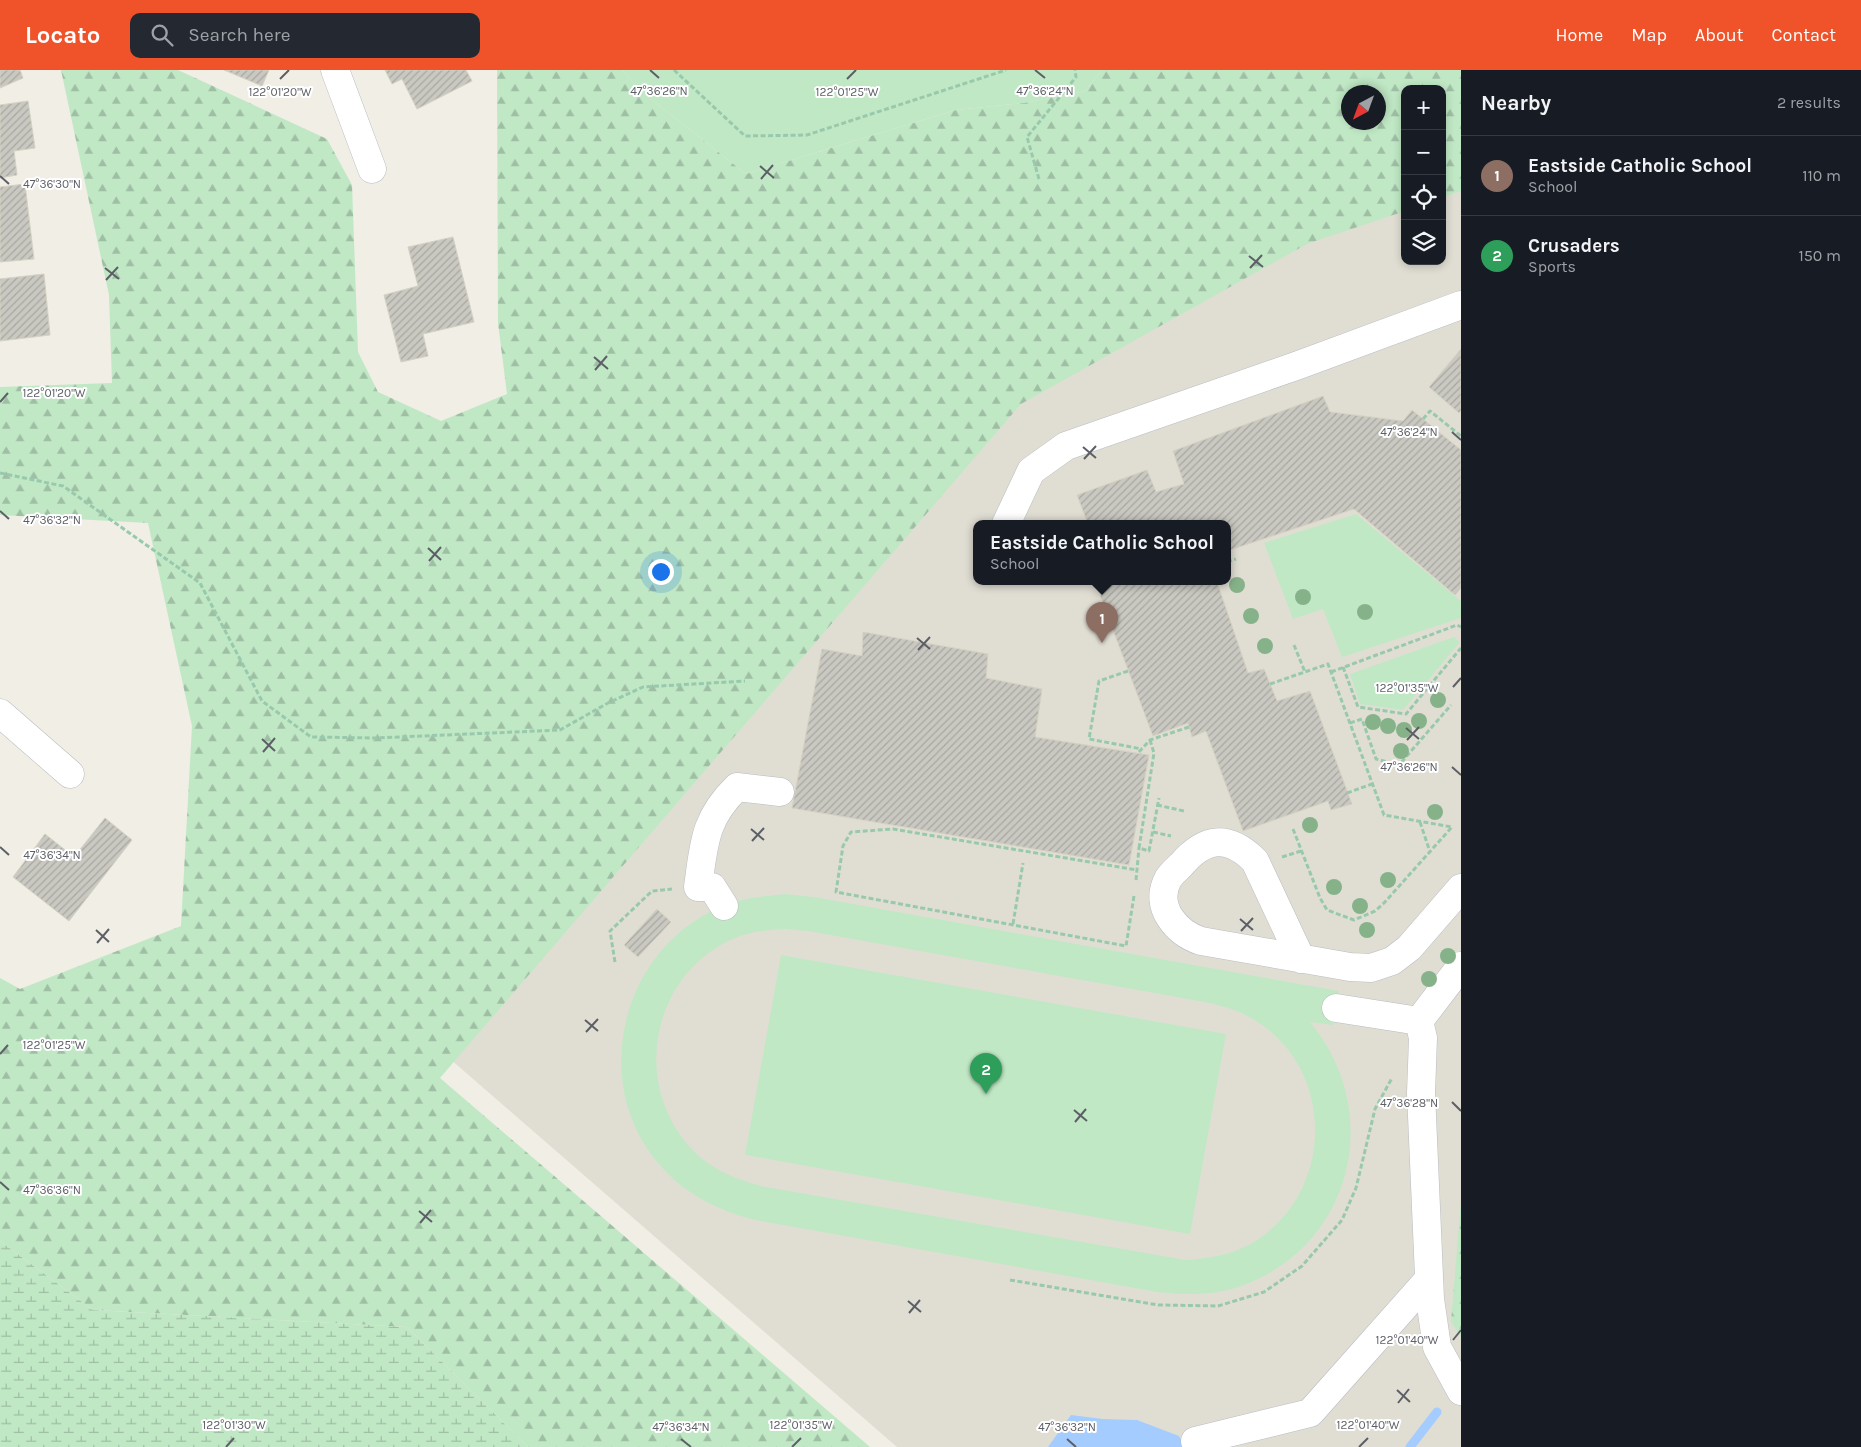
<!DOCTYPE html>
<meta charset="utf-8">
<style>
:root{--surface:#171b24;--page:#242831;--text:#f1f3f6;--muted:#9ea1a6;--line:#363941;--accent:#f0532a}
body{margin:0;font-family:Karla,sans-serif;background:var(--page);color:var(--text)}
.controls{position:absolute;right:15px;top:15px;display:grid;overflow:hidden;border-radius:10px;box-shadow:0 2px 8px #0003}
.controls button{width:45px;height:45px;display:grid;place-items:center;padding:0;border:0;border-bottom:1px solid var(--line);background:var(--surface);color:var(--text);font:25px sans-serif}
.compass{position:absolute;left:1341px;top:15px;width:45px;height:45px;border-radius:50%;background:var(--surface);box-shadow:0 2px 8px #0003;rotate:221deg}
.you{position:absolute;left:660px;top:501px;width:18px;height:18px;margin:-12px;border:4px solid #fff;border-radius:50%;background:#1a73e8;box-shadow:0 0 0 8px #1a73e833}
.badge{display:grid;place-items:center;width:32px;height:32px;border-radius:50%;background:var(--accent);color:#fff;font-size:16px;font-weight:700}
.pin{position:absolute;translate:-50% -41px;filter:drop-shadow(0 1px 2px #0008)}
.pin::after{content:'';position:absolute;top:26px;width:18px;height:15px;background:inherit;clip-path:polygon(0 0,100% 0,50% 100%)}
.popup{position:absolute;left:973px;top:450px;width:258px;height:65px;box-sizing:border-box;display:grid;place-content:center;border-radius:10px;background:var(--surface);filter:drop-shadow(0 1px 4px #0005);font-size:16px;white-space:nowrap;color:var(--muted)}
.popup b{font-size:19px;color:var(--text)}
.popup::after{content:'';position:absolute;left:50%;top:100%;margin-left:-10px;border:10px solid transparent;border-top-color:var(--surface)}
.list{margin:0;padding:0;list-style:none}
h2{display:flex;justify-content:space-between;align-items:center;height:65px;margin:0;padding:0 20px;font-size:21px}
h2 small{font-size:16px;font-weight:400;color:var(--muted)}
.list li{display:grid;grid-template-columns:32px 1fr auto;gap:15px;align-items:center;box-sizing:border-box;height:80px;padding:0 20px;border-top:1px solid var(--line)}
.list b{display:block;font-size:19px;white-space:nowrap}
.list p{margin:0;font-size:16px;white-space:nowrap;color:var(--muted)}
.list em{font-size:16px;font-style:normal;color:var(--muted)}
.icon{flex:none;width:28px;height:28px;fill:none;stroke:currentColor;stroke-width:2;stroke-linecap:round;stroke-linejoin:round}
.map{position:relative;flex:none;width:1461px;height:1377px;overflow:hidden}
header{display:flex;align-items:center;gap:30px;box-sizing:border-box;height:70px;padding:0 25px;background:var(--accent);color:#fff}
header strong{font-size:24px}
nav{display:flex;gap:28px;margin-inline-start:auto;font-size:18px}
.search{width:350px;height:45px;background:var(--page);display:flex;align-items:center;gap:12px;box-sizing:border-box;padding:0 18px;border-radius:10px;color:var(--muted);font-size:19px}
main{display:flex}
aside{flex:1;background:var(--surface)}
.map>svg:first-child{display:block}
.education{fill:#e0ded3;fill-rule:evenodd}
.grass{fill:#c0e8c5;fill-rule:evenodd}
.forest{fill:url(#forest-firs);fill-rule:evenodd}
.wetland{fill:url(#wetland-marsh)}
.water{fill:#a5ccff}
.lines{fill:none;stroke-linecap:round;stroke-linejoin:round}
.stream{stroke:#a5ccff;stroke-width:9}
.building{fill:url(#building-hatch);stroke:#d5d1c3}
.minor-casing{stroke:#b9bcc1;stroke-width:29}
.path{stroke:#99c9ad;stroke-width:3;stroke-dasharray:5 2.5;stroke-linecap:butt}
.minor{stroke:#fff;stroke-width:28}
.tree{fill:#86b28a}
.ticks{fill:none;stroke:#5c5f66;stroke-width:2}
.ticks-label{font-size:12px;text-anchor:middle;fill:#5c5f66;stroke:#fff;stroke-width:4;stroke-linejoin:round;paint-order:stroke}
</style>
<header>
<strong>Locato</strong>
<div class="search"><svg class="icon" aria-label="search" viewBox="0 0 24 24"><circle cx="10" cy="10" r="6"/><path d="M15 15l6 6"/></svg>Search here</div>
<nav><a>Home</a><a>Map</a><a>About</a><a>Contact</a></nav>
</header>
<main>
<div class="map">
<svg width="1461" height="1377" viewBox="0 0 1461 1377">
<defs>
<pattern id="forest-firs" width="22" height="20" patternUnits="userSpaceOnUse" patternTransform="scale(1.25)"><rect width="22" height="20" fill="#c0e8c5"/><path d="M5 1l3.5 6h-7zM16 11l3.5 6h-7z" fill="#9fbfa4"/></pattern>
<pattern id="wetland-marsh" width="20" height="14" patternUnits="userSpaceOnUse" patternTransform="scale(1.25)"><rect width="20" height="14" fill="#c0e8c5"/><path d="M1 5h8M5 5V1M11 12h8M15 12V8" fill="none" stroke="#9fbfa4"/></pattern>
<pattern id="building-hatch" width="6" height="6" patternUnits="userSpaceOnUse" patternTransform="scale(1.25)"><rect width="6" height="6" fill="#cac9c1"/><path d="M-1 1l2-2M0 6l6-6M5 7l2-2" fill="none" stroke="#a7a6a1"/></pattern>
</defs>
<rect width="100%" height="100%" fill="#f0eee5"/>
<path class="education" d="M1241,0H1461V1377H897L411,955ZM1405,19H1442V191H1405ZM1348,22H1378V52H1348ZM977,454H1227V512H977Z"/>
<path class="grass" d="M622,0H1102L1085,21L1024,33L956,40L746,104L641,21Z
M1356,444L1461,531V548L1342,587L1323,539L1293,549L1264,473Z
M1454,567L1460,572L1403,640L1360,634L1350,604Z
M785,824L814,827L1339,921L1333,955L1310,952C1384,1041 1354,1173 1244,1215C1216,1226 1186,1225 1157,1222L755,1150C717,1140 684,1124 658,1093C586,1008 625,870 729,834C747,827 766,826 785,824ZM785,859L808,861L1210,933C1225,937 1240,941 1253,949C1337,999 1335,1124 1252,1173C1232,1185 1209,1188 1186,1190L761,1116C739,1110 718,1102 700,1087C627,1022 649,900 740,866C755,861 770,860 785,859Z
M781,885L1226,964L1190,1164L745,1085Z"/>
<path class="forest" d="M61,0H178L327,69L352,115L358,282L378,322L441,351L507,324L498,253L497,0H622L641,21L746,104L956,40L1024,33L1085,21L1102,0H1461V121L1442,128V19H1405V141L1307,174L1021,334L440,1008L870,1377H528L407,1257L93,1240L0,1171V908L20,919L181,856L192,656L148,453L0,445V317L112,313L109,225ZM1348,22H1378V52H1348Z
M1461,1131V1267L1451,1252Z"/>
<path class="wetland" d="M0,1171L93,1240L407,1257L528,1377H0Z"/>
<path class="water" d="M1071,1345L1103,1349L1137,1350L1179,1366L1185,1377H1048Z"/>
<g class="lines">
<path class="stream" d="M1410,1377L1437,1342"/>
</g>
<path class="building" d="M0,0H20L23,8L0,18Z
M224,0H269L262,16Z
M385,0H466L472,11L417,39L402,9L392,14Z
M28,31L35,78L14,81L17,105L0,108V35Z
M25,114L34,189L0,192V117Z
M453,167L474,252L423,264L428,286L401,292L384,225L418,216L408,177Z
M44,204L50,265L0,271V209Z
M1461,279V341L1459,343L1429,317Z
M1323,326L1330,342L1403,351L1412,340L1461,380V518L1455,525L1354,439L1227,481V454H1088L1077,425L1147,400L1156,422L1184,414L1173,381Z
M1095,512H1217L1248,603L1264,599L1277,631L1310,621L1352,734L1331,740L1328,731L1243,761L1206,661L1192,667L1188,653L1153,666Z
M863,562L988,584L986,608L1042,619L1035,667L1149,685L1129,795L792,738L822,579L862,586Z
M105,748L132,770L69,851L13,807L45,764L74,787Z
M657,839L671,852L638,887L624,875Z"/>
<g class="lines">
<g class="minor-casing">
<path id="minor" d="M335,0L372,99
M1006,454L1031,401L1066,376L1296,296L1461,235
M0,643L70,704
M724,836L712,817H698C704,774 704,749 737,717L780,722
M1301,889L1255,791C1228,764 1205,767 1181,795C1177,799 1171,804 1168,809C1153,837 1177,863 1201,871L1350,897L1371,898L1392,891L1409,878L1461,818
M1461,896L1419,951L1423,968L1421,1023L1430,1229L1437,1277L1461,1321
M1336,938L1419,951
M1195,1371L1310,1343L1429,1209"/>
</g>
<path class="path" d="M674,0L745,66L807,65L1006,0
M1039,109L1027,67L1076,7L1075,0
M1423,349L1430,341L1461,366
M0,403L63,416L200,513L262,631L311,667L376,668L560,660L608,633L643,617L745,611
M1227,492L1236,489
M1294,575L1305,602
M1343,597L1358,637L1406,644L1461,578
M1128,601L1099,611L1089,669L1142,679
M1331,602L1457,555L1461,557
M1270,614L1328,594L1384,745L1452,757
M1350,653L1362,649L1376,689L1399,695L1451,635
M1150,670L1154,683L1139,778L1149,781L1159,728
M1139,682L1150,670L1189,657
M1347,723L1372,714
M1157,735L1184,741
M1420,752L1430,782
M1293,759L1320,828L1327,840L1354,850L1375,841L1384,833L1452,757
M1153,762L1171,766
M1282,787L1301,781
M1136,810L1139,778
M1134,826L1126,876L836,822L843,776L851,762L893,759L1137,800
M1013,854L1023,793
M615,892L610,861L652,821L672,819
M1010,1210L1158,1235L1218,1236L1264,1222L1302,1196L1342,1150L1356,1118L1375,1039L1392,1008"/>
<use href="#minor" class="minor"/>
</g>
<g class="tree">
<circle cx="1237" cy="515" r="8"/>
<circle cx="1303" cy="527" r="8"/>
<circle cx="1365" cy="542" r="8"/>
<circle cx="1251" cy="546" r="8"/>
<circle cx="1265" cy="576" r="8"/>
<circle cx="1438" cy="630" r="8"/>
<circle cx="1419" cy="651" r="8"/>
<circle cx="1373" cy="652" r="8"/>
<circle cx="1388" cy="656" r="8"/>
<circle cx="1404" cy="660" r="8"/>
<circle cx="1401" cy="681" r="8"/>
<circle cx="1435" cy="742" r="8"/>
<circle cx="1310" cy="755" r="8"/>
<circle cx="1388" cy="810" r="8"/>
<circle cx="1334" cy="817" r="8"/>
<circle cx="1360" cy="836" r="8"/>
<circle cx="1367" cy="860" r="8"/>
<circle cx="1448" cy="886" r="8"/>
<circle cx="1429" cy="909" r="8"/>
</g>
<path class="ticks" d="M650,0L659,8M1035,0L1045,8M280,9L289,0M847,9L856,0M760,96L774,108M0,106L9,114M761,109L773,95M1249,186L1263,197M105,198L119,209M1250,198L1262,185M106,210L118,197M594,287L608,299M595,300L607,286M0,332L8,323M1452,362L1461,370M1083,377L1096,388M1084,389L1096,376M0,441L9,449M428,478L441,490M429,491L441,477M917,568L930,579M918,580L930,567M1453,617L1461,608M1406,658L1419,669M262,669L275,681M1407,670L1419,657M263,682L275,668M1452,697L1461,705M751,759L764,770M752,771L764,758M0,777L9,785M1240,849L1253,860M96,860L109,872M1241,861L1253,848M97,873L109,859M585,950L598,961M586,962L598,949M0,984L8,975M1452,1032L1461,1041M1074,1040L1087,1051M1075,1052L1086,1039M0,1112L9,1120M419,1141L432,1152M420,1153L431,1140M908,1231L921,1242M909,1243L920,1230M1453,1270L1461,1260M1397,1320L1410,1332M1398,1333L1409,1319M681,1369L691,1377M1067,1369L1076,1377M226,1377L234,1368M792,1377L801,1368M1359,1377L1368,1368"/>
<g class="ticks-label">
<text x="659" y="25">47°36'26"N</text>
<text x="1045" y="25">47°36'24"N</text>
<text x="280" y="26">122°01'20"W</text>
<text x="847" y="26">122°01'25"W</text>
<text x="52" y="118">47°36'30"N</text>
<text x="54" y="327">122°01'20"W</text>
<text x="1409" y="366">47°36'24"N</text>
<text x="52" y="454">47°36'32"N</text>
<text x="1407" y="622">122°01'35"W</text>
<text x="1409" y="701">47°36'26"N</text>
<text x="52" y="789">47°36'34"N</text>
<text x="54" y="979">122°01'25"W</text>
<text x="1409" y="1037">47°36'28"N</text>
<text x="52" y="1124">47°36'36"N</text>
<text x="1407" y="1274">122°01'40"W</text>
<text x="234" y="1359">122°01'30"W</text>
<text x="801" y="1359">122°01'35"W</text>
<text x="1368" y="1359">122°01'40"W</text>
<text x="681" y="1361">47°36'34"N</text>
<text x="1067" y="1361">47°36'32"N</text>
</g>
</svg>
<div class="controls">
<button>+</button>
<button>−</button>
<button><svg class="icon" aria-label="locate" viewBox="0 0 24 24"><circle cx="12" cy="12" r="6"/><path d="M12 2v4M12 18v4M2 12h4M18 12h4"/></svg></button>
<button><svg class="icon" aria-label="layers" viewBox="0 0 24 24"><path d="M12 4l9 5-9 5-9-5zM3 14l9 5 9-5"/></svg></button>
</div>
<svg class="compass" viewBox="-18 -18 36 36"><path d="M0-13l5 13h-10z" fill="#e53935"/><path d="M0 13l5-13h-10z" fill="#9ea1a6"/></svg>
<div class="you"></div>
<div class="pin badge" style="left:1102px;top:573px;background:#8d6e63">1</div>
<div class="popup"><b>Eastside Catholic School</b>School</div>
<div class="pin badge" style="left:986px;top:1024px;background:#2e9e5b">2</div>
</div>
<aside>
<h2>Nearby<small>2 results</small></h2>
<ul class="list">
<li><span class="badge" style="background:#8d6e63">1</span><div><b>Eastside Catholic School</b><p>School</p></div><em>110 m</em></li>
<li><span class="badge" style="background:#2e9e5b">2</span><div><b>Crusaders</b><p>Sports</p></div><em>150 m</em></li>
</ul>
</aside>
</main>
